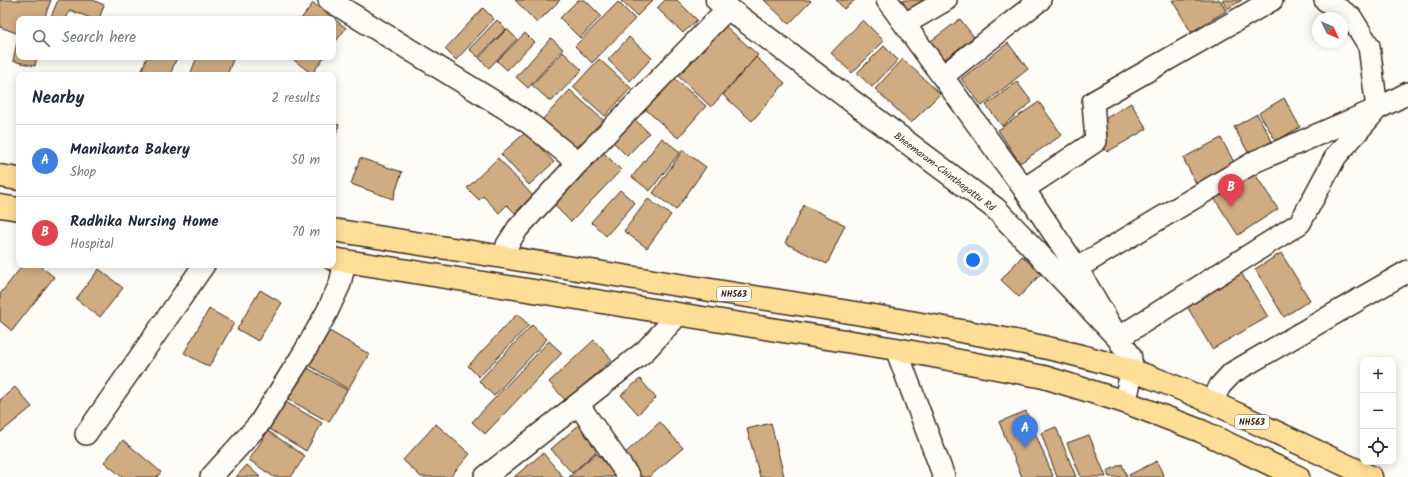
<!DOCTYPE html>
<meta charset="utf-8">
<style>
:root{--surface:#fff;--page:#f6f6f7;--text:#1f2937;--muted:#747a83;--line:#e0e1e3;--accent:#0f766e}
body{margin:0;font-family:Kalam,sans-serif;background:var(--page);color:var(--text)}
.controls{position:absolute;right:12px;bottom:12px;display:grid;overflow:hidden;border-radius:8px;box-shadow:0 2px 10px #0003}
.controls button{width:36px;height:36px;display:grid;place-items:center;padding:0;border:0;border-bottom:1px solid var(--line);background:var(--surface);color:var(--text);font:20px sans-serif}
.compass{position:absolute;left:1312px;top:12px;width:36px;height:36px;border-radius:50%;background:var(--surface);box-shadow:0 2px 10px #0003;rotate:134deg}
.you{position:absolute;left:973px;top:260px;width:14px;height:14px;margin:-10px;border:3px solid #fff;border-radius:50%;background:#1a73e8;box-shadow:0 0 0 6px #1a73e833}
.badge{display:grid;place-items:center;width:26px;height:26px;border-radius:50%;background:var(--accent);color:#fff;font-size:13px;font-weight:700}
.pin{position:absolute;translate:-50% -33px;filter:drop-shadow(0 1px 2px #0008)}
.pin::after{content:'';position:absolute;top:21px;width:14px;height:12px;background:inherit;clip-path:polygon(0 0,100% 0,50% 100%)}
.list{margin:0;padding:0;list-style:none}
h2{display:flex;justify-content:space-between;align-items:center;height:52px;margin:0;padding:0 16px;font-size:17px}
h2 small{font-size:13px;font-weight:400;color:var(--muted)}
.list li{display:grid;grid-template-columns:26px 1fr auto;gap:12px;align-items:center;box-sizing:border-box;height:72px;padding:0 16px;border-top:1px solid var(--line)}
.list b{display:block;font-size:15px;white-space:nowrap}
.list p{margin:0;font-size:13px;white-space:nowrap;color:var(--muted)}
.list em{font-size:13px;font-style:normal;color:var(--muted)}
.icon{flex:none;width:22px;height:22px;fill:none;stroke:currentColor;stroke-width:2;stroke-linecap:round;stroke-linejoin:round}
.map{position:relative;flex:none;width:1408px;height:477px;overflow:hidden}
.search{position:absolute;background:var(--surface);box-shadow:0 2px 10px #0003;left:16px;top:16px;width:320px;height:44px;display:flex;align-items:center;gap:10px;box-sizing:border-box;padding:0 14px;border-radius:8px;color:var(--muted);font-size:15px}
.panel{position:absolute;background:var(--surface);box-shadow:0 2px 10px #0003;left:16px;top:72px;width:320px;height:196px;border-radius:8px}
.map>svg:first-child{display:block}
.building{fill:#cfac81;stroke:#3b2a1e}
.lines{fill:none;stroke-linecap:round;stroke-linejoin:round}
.street-casing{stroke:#3b2a1e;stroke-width:24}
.secondary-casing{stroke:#3b2a1e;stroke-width:25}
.highway-casing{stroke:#3b2a1e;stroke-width:25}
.street{stroke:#fdfcf7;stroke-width:21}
.secondary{stroke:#fdfcf7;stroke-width:22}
.highway{stroke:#fede96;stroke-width:22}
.labels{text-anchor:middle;stroke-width:3;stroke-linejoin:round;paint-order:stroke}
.shield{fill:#fdfcf7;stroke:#75695f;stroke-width:1}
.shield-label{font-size:9px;font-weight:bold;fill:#3b2a1e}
.street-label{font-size:10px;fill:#3b2a1e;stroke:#fdfcf7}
</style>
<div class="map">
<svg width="1408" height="477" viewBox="0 0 1408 477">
<rect width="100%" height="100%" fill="#fdfcf7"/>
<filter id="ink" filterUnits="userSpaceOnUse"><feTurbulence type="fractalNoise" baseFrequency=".025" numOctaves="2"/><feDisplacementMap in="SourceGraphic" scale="8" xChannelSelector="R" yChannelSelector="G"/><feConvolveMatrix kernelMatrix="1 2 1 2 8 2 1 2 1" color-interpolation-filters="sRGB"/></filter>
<g filter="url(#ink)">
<path class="building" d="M0,0H51L44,19H19V34L0,27Z
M58,0H93L104,5L99,19H93L70,10L66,19H50Z
M515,0H560L537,23Z
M578,0H585L601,16L580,38L560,18Z
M620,0H653L637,16Z
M665,0H677L697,20L683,33L657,8Z
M764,0H810L811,1L789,24Z
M836,0H855L844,9Z
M900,0H930L907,13Z
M1172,0H1220L1226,11L1191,32Z
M1222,0H1242L1227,9Z
M618,2L635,19L592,63L575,46Z
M313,3L346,28L333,45V19H301Z
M483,8L494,19L456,60L445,49Z
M960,19L974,37L941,62L927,44Z
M497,20L506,29L478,57L469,49Z
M863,20L884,41L852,73L831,53Z
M723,24L758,55L711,107L677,75Z
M507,29L517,39L489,68L479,58Z
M525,33L534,42L507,70L497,61Z
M629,37L652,58L630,81L608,60Z
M551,38L563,49L528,88L516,77Z
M17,42H19V57H37L35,66L13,61Z
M1008,43L1028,69L982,106L961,79Z
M884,46L898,60L872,87L857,73Z
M563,52L582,70L551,102L532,85Z
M147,57H177L170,75H140Z
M197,57H234L227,75H190Z
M290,57H324L312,74Z
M756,57L785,83L752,121L723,95Z
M599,59L631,88L605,116L573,87Z
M903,59L940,94L911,123L875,89Z
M673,77L706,106L678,138L645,109Z
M1017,82L1032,102L1002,126L986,105Z
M570,90L604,121L574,153L540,122Z
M1284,98L1300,127L1276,141L1259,113Z
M1039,102L1062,135L1020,163L998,130Z
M1131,103L1147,129L1107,152L1100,141L1098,123Z
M1257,114L1272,141L1249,154L1234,127Z
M630,115L649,133L627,156L608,137Z
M333,123L339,125L333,142Z
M526,132L554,162L529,185L501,154Z
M662,138L680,152L650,191L632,177Z
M1221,138L1236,166L1198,187L1183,158Z
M599,148L621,170L571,222L548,199Z
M683,150L706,167L676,210L653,193Z
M360,158L402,172L393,199L351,184Z
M498,158L533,196L515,213L507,205L499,213L483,196L479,200L467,188Z
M1253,171L1278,209L1238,235L1214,198Z
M620,190L635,203L606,236L591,222Z
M648,199L671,215L647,248L624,231Z
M804,205L845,225L827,264L785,243Z
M1281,253L1310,300L1284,317L1255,269Z
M1022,256L1041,274L1019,297L1001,280Z
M23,265H39L54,277L12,331L0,321V294Z
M99,269L123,288L100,317L76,299Z
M1240,271L1268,317L1212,349L1185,303Z
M260,290L282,303L258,341L237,329Z
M209,309L234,323L209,367L184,353Z
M517,314L529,325L479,377L468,366Z
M532,325L547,339L494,396L479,381Z
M326,329L369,354L348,389L305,363Z
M594,340L612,360L566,401L549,382Z
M549,341L562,353L485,434L472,422Z
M304,366L347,390L329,422L286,398Z
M640,379L656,398L638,414L621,395Z
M15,387L32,407L0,433V400Z
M284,401L322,423L306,451L268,428Z
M1026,411L1053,476L1050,477H1022L999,422Z
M660,422L683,448L649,477H642L623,455Z
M771,423L784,476L760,477L747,429Z
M436,424L470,454L450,477H421L403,460Z
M580,424L600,448L572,473L551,449Z
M1056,427L1076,477H1057L1041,433Z
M268,431L305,456L291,477H274L249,460Z
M1089,435L1106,477H1081L1067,443Z
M123,440L161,472L157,477H122L104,462Z
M543,453L563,477H514Z
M596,453L616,475L614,477H569Z
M1157,461L1164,477H1130L1129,475Z
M1122,464L1127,477H1109L1107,471Z
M247,465L260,477H236Z"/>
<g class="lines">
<g class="street-casing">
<path id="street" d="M329,0L529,123L578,163
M887,0L1024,189L1077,268L1118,338L1300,223L1336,156L1377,109L1408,93
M905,24L946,0
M943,76L1040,0
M1024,189L1096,141L1093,102L1272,0
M504,257L507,245L518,228L578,163L728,8
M1077,268L1256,161L1377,109L1369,46L1351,17L1325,0
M896,349L944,477
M1212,402L1220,386L1232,373L1408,271
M578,404L645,351L678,315
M86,434L204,265
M211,477L259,424L305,351L327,312L340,284L345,261
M485,477L578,404L629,477"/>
</g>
<g class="secondary-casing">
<path id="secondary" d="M717,0L996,209L1118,338L1130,356L1132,371L1125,402"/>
</g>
<g class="highway-casing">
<path id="highway" d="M0,176L19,179
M0,206L19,209
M333,230L899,320C977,334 1057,346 1133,371C1173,384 1212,402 1250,420C1290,439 1331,458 1371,477
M333,259L896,349L1044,377L1125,402L1201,431L1298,477"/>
</g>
<use href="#street" class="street"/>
<use href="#secondary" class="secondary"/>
<use href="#highway" class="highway"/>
</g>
</g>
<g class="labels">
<g class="shield">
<rect x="717" y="287" width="34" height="14" rx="3"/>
<rect x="1235" y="415" width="34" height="14" rx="3"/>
</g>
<g class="shield-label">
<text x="734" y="297">NH563</text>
<text x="1252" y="425">NH563</text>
</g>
<g class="street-label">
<text transform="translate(945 171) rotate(37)" y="4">Bheemaram-Chinthagattu Rd</text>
</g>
</g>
</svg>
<div class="controls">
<button>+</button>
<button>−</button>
<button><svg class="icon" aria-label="locate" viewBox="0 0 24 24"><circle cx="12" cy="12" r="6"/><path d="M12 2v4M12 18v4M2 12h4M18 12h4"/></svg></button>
</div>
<svg class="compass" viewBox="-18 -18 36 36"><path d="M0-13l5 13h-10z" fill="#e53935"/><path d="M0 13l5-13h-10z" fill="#747a83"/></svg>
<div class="you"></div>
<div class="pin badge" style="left:1025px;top:448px;background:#3f7fe0">A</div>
<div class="pin badge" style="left:1231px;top:207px;background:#e0444e">B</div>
<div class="search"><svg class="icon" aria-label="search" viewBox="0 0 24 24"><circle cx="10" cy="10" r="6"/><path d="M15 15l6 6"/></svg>Search here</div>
<section class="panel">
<h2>Nearby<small>2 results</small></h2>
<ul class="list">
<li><span class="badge" style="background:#3f7fe0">A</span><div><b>Manikanta Bakery</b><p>Shop</p></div><em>50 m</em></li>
<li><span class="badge" style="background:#e0444e">B</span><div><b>Radhika Nursing Home</b><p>Hospital</p></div><em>70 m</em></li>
</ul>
</section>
</div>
